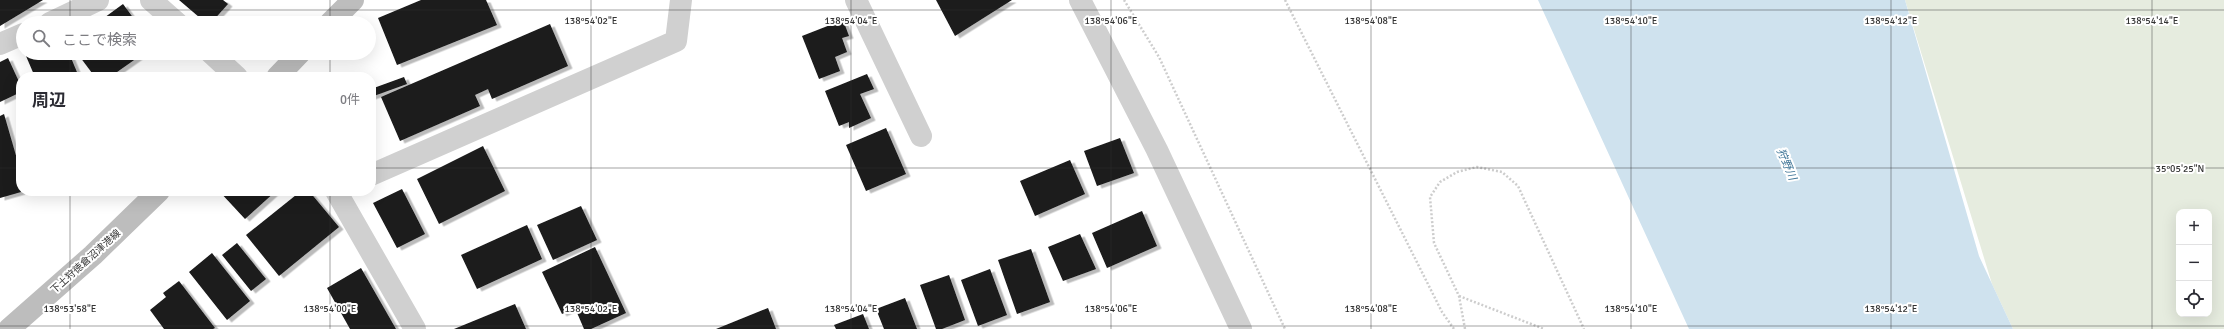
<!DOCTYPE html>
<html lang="ja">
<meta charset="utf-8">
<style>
:root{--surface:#fff;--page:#f7f7f7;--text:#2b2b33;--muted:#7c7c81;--line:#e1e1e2}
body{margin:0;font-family:Signika,"Noto Sans JP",sans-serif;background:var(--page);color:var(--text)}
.controls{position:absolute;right:12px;bottom:12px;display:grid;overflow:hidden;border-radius:8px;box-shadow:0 4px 16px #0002}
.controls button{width:36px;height:36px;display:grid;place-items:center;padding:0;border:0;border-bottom:1px solid var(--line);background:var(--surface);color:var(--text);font:20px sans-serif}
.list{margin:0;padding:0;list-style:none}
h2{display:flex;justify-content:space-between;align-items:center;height:52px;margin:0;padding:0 16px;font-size:17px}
h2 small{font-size:13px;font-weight:400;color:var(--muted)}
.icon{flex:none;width:22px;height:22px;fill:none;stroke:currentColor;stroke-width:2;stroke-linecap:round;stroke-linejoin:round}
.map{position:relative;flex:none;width:2224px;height:329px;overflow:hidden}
.search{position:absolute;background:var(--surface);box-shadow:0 4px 16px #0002;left:16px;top:16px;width:360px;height:44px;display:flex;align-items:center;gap:10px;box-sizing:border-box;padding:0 14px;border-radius:22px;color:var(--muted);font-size:15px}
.panel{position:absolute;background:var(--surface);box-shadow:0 4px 16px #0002;left:16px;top:72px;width:360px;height:124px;border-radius:16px}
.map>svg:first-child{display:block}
.green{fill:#e6ecdf;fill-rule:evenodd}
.water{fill:#cfe2ee}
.building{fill:#1a1a1a;filter:url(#shadow)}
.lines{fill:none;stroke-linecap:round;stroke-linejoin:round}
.path{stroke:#cdcdcd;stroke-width:2.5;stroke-dasharray:2 2;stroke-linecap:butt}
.street{stroke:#d0d0d0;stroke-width:22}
.secondary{stroke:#bdbdbd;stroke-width:22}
.ticks{fill:none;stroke:#333;stroke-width:1;stroke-opacity:0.45}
.labels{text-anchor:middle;stroke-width:4;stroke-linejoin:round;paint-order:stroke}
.street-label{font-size:10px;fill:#333;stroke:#fff}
.water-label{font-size:11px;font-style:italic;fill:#3f7597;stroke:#fff}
.ticks-label{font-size:10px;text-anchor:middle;fill:#333;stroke:#fff;stroke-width:4;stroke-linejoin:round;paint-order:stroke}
</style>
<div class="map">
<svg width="2224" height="329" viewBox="0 0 2224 329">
<defs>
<filter id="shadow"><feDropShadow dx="4.5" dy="2.5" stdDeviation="0" flood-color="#0004"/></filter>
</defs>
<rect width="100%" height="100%" fill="#fff"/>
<path class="green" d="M1905,0H2224V329H2013L1992,284ZM2179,212H2209V314H2179Z"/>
<path class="water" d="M1538,0H1905L1979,256L2013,329H1689Z"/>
<path class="building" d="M0,0H43L0,26Z
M179,0H223L228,4L211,23H206Z
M421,0H486L497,25L397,65L378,18Z
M936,0H1012L955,36Z
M123,4L137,23H97Z
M280,18L282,23H261V22Z
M843,20L849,36L842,38L847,52L835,57L840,71L819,79L802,36Z
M550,24L568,66L492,99L488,89L475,95L480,106L400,141L381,97Z
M32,53H69L79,77H35L26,56Z
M77,53H144L110,77H95Z
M8,58L21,86V92L0,102V62Z
M867,74L874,89L860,94L871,118L849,128V122L839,126L825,91Z
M404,77L407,84L371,97V89Z
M4,114L21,173V192L0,198V116Z
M886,128L906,174L866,191L846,145Z
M1120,138L1134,173L1097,186L1084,151Z
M483,146L505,191L439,224L417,179Z
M1070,160L1085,194L1035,216L1020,181Z
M402,189L425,234L397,248L373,203Z
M219,191H276L245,219Z
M301,191H309L339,227L279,276L246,235Z
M581,206L597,240L553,260L537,225Z
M1142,211L1157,246L1107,268L1092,233Z
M527,225L542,259L477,289L461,255Z
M1080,234L1096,269L1063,281L1048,247Z
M237,243L266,279L251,291L222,255Z
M595,247L626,313L591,329H584L575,308L562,314L542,272Z
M1031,249L1050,302L1017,314L998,260Z
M212,253L250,301L227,320L189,272Z
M361,268L396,329H350L327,288Z
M990,269L1007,315L978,326L961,280Z
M949,275L965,320L942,329H936L920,285Z
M179,281L215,328L213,329H164L150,310L166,297L163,293Z
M905,298L917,329H884L876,309Z
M515,304L526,329H454Z
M768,308L776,329H716Z
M863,314L869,329H836L834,325Z"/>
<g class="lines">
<path class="path" d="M1124,0L1159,57L1285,329
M1285,0L1442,312L1454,329
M1459,296L1544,329
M1465,329L1459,296L1434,243L1430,197L1440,182L1457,172L1477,167L1502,172L1518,186L1584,329"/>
<path class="street" d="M151,0L177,23
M856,0L921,136
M1080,0L1157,150L1241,329
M50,23L98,0
M0,44L23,34
M211,53L237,77
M371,175L676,41L681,0
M336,191L415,329"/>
<path class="secondary" d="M330,23L353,0
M277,77L300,53
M9,329L93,255L159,191"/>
</g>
<path class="ticks" d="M70,0V23M330,0V23M591,0V329M851,0V329M1111,0V329M1371,0V329M1631,0V329M1891,0V329M2152,0V329M0,10H2224M70,53V77M330,53V77M0,168H21M371,168H2224M70,191V329M330,191V329M0,326H2224"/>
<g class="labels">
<g class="street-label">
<text transform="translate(85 261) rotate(-42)" y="4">下土狩徳倉沼津港線</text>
</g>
<g class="water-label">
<text transform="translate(1787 164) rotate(67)" y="4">狩野川</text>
</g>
</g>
<g class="ticks-label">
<text x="591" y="24">138°54'02"E</text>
<text x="851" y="24">138°54'04"E</text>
<text x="1111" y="24">138°54'06"E</text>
<text x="1371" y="24">138°54'08"E</text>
<text x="1631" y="24">138°54'10"E</text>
<text x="1891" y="24">138°54'12"E</text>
<text x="2152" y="24">138°54'14"E</text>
<text x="2180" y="172">35°05'25"N</text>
<text x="70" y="312">138°53'58"E</text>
<text x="330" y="312">138°54'00"E</text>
<text x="591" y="312">138°54'02"E</text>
<text x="851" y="312">138°54'04"E</text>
<text x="1111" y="312">138°54'06"E</text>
<text x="1371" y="312">138°54'08"E</text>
<text x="1631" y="312">138°54'10"E</text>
<text x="1891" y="312">138°54'12"E</text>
</g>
</svg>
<div class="controls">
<button>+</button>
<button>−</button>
<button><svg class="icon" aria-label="locate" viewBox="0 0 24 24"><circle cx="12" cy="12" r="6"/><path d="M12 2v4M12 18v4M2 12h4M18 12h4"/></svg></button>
</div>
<div class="search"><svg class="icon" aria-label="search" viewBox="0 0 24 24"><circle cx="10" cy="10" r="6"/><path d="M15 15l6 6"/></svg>ここで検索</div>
<section class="panel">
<h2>周辺<small>0件</small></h2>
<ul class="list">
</ul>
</section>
</div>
